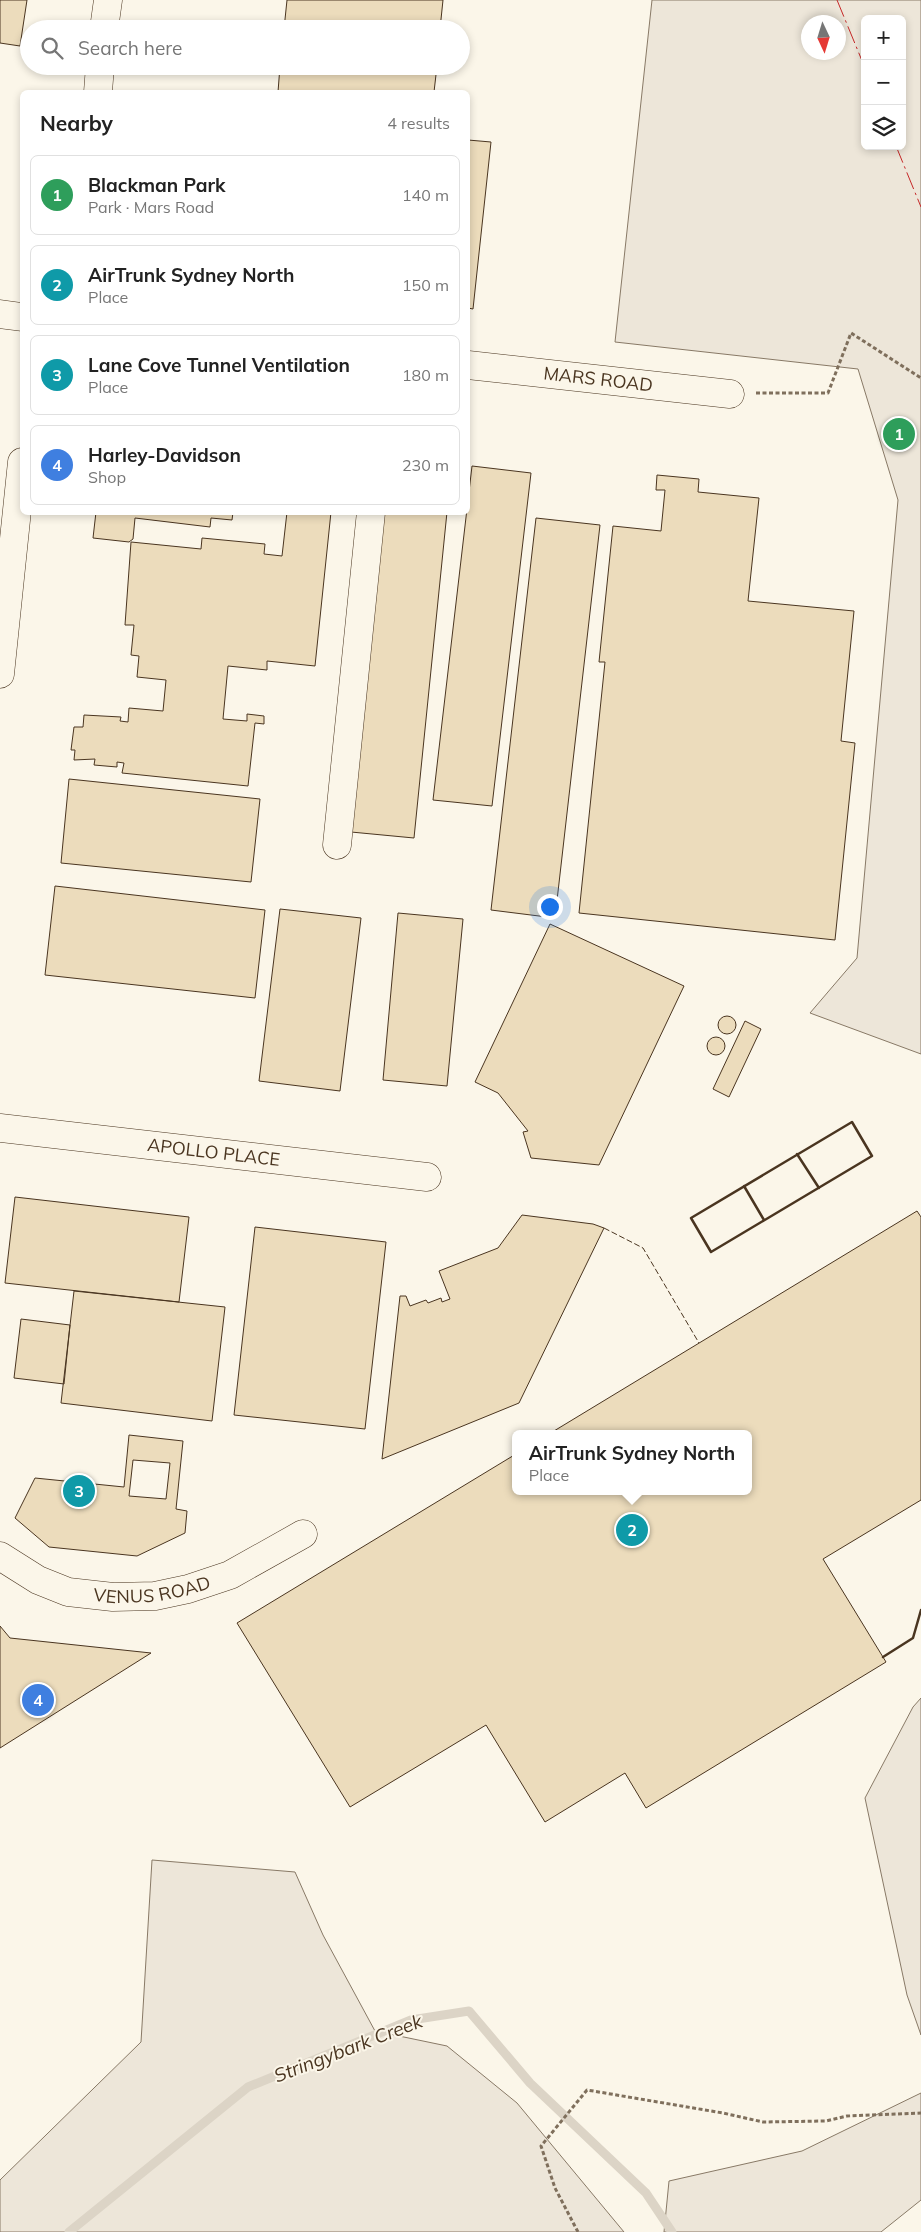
<!DOCTYPE html>
<meta charset="utf-8">
<style>
:root{--surface:#fff;--page:#f2f2f2;--text:#222;--muted:#767676;--line:#e0e0e0;--accent:#2563eb}
body{margin:0;font-family:Mulish,sans-serif;background:var(--page);color:var(--text)}
.controls{position:absolute;right:15px;top:15px;display:grid;overflow:hidden;border-radius:8px;box-shadow:0 2px 8px #0003}
.controls button{width:45px;height:45px;display:grid;place-items:center;padding:0;border:0;border-bottom:1px solid var(--line);background:var(--surface);color:var(--text);font:25px sans-serif}
.compass{position:absolute;left:801px;top:15px;width:45px;height:45px;border-radius:50%;background:var(--surface);box-shadow:0 2px 8px #0003;rotate:176deg}
.you{position:absolute;left:549px;top:906px;width:18px;height:18px;margin:-12px;border:4px solid #fff;border-radius:50%;background:#1a73e8;box-shadow:0 0 0 8px #1a73e833}
.badge{display:grid;place-items:center;width:32px;height:32px;border-radius:50%;background:var(--accent);color:#fff;font-size:16px;font-weight:700}
.pin{position:absolute;translate:-50% -50%;border:2px solid #fff;box-shadow:0 1px 5px #0006}
.popup{position:absolute;left:512px;top:1430px;width:240px;height:65px;box-sizing:border-box;display:grid;place-content:center;border-radius:8px;background:var(--surface);filter:drop-shadow(0 1px 4px #0005);font-size:16px;white-space:nowrap;color:var(--muted)}
.popup b{font-size:19px;color:var(--text)}
.popup::after{content:'';position:absolute;left:50%;top:100%;margin-left:-10px;border:10px solid transparent;border-top-color:var(--surface)}
.list{margin:0;padding:0;list-style:none}
h2{display:flex;justify-content:space-between;align-items:center;height:65px;margin:0;padding:0 20px;font-size:21px}
h2 small{font-size:16px;font-weight:400;color:var(--muted)}
.list li{display:grid;grid-template-columns:32px 1fr auto;gap:15px;align-items:center;box-sizing:border-box;height:80px;margin:0 10px 10px;padding:0 10px;border:1px solid var(--line);border-radius:8px}
.list b{display:block;font-size:19px;white-space:nowrap}
.list p{margin:0;font-size:16px;white-space:nowrap;color:var(--muted)}
.list em{font-size:16px;font-style:normal;color:var(--muted)}
.icon{flex:none;width:28px;height:28px;fill:none;stroke:currentColor;stroke-width:2;stroke-linecap:round;stroke-linejoin:round}
.map{position:relative;flex:none;width:921px;height:2232px;overflow:hidden}
.search{position:absolute;background:var(--surface);box-shadow:0 2px 8px #0003;left:20px;top:20px;width:450px;height:55px;display:flex;align-items:center;gap:12px;box-sizing:border-box;padding:0 18px;border-radius:28px;color:var(--muted);font-size:19px}
.panel{position:absolute;background:var(--surface);box-shadow:0 2px 8px #0003;left:20px;top:90px;width:450px;height:425px;border-radius:8px}
.map>svg:first-child{display:block}
.green{fill:#ede6d9;stroke:#887966;fill-rule:evenodd}
.lines{fill:none;stroke-linecap:round;stroke-linejoin:round}
.stream{stroke:#dcd4c6;stroke-width:9}
.building{fill:#ecdcbc;stroke:#4a3520;fill-rule:evenodd}
.minor-casing{stroke:#4a3520;stroke-width:29}
.path{stroke:#7f6f5c;stroke-width:3;stroke-dasharray:4 2.5;stroke-linecap:butt}
.minor{stroke:#fbf6e9;stroke-width:28}
.fence{stroke:#4a3520;stroke-width:1;stroke-dasharray:6 2.5;stroke-linecap:butt}
.wall{stroke:#4a3520;stroke-width:2.5}
.power{stroke:#c62828;stroke-width:1;stroke-dasharray:18 4 2.5 4;stroke-linecap:butt}
.labels{text-anchor:middle;stroke-width:4;stroke-linejoin:round;paint-order:stroke}
.street-label{font-size:18px;fill:#4a3520;stroke:#fbf6e9}
.water-label{font-size:19px;font-style:italic;fill:#4a3520;stroke:#fbf6e9}
</style>
<div class="map">
<svg width="921" height="2232" viewBox="0 0 921 2232">
<rect width="100%" height="100%" fill="#fbf6e9"/>
<path class="green" d="M652,0H921V1054L810,1013L857,958L898,500L858,369L615,342ZM865,19H902V146H865ZM808,22H838V52H808Z
M921,1698V2035L907,1995L865,1798L913,1707Z
M152,1860L295,1872L323,1935L375,2031L447,2046L517,2103L624,2232H0V2180L141,2042Z
M921,2093V2200L881,2232H664L669,2181L802,2151Z"/>
<g class="lines">
<path class="stream" d="M69,2232L248,2087L411,2020L469,2011L530,2083L646,2193L672,2232"/>
</g>
<path class="building" d="M0,0H27L20,46L0,43Z
M287,0H443L440,29H284Z
M280,66H437L434,92H278Z
M468,140L491,142L473,309L468,308Z
M472,466L531,473L492,806L433,800Z
M657,475L699,479L698,492L759,498L748,601L854,611L841,741L855,743L835,940L579,913L605,662H599L613,526L661,531L665,490H656Z
M96,512H233L232,520L211,518L210,527L135,518L133,539L129,542L93,538Z
M287,512H331L315,666L267,661V670L228,666L223,719L247,721V714L264,716V724L255,723L248,786L122,773L124,763L117,762V767L94,765L95,759L74,760L75,750H71L74,727H83L84,715L121,717L120,721L128,722L129,708L163,711L166,680L137,677L139,656L131,655L134,625H125L131,542L201,549L202,538L265,544L264,554L282,556Z
M383,512H447L414,838L351,832Z
M536,518L600,525L555,918L491,910Z
M69,779L260,799L251,882L61,863Z
M55,886L265,910L255,998L45,975Z
M280,909L361,918L340,1091L259,1081Z
M398,913L463,919L447,1086L383,1080Z
M550,924L684,986L599,1165L531,1158L523,1132L528,1131L498,1093L475,1082Z
M718 1025a9 9 0 1 1 18 0a9 9 0 1 1-18 0Z
M745,1021L761,1029L729,1097L713,1089Z
M707 1046a9 9 0 1 1 18 0a9 9 0 1 1-18 0Z
M15,1197L189,1217L179,1302L5,1283Z
M917,1211L921,1217V1500L823,1559L886,1662L646,1808L625,1773L545,1822L486,1725L350,1807L237,1623L516,1454V1491H748V1434H549Z
M522,1215L593,1224L604,1228L519,1403L382,1459L400,1296H406L410,1306L426,1300L428,1303L441,1298L442,1302L450,1299L439,1271L498,1248Z
M255,1227L386,1242L365,1429L234,1415Z
M74,1291L225,1307L212,1421L61,1403Z
M21,1319L70,1325L64,1384L14,1378Z
M129,1435L183,1441L176,1509L187,1511L185,1533L137,1556L49,1547L15,1518L35,1478L124,1487ZM133,1460L170,1463L166,1499L129,1496Z
M0,1626L10,1638L151,1653L0,1748Z"/>
<g class="lines">
<g class="minor-casing">
<g id="minor">
<path d="M104,29L108,0"/>
<path d="M98,92L100,66"/>
<path d="M0,314L22,317"/>
<path id="s1" d="M468,365L730,394"/>
<path d="M0,674L22,462"/>
<path d="M337,845L371,512"/>
<path id="s2" d="M0,1128L427,1177"/>
<path id="s3" d="M0,1556L38,1580L68,1592L113,1597L155,1596L188,1589L230,1575L303,1534"/>
</g>
</g>
<path class="path" d="M756,393H828L851,333L921,378
M578,2232L555,2188L541,2146L587,2090L723,2113L763,2122L826,2121L847,2116L921,2113"/>
<use href="#minor" class="minor"/>
<path class="fence" d="M604,1228L643,1248L699,1343"/>
<path class="wall" d="M852,1122L872,1156L711,1252L691,1218Z
M797,1154L819,1188
M744,1186L764,1220
M883,1657L913,1638L921,1610"/>
<path class="power" d="M837,0L865,68
M896,146L921,207"/>
</g>
<g class="labels">
<g class="street-label">
<text dy="6" stroke="none"><textPath href="#s1" startOffset="131">MARS ROAD</textPath></text>
<text dy="6" stroke="none"><textPath href="#s2" startOffset="215">APOLLO PLACE</textPath></text>
<text dy="6" stroke="none"><textPath href="#s3" startOffset="162">VENUS ROAD</textPath></text>
</g>
<g class="water-label">
<text transform="translate(348 2048) rotate(-21)" y="7">Stringybark Creek</text>
</g>
</g>
</svg>
<div class="controls">
<button>+</button>
<button>−</button>
<button><svg class="icon" aria-label="layers" viewBox="0 0 24 24"><path d="M12 4l9 5-9 5-9-5zM3 14l9 5 9-5"/></svg></button>
</div>
<svg class="compass" viewBox="-18 -18 36 36"><path d="M0-13l5 13h-10z" fill="#e53935"/><path d="M0 13l5-13h-10z" fill="#767676"/></svg>
<div class="you"></div>
<div class="pin badge" style="left:899px;top:434px;background:#2e9e5b">1</div>
<div class="pin badge" style="left:632px;top:1530px;background:#0f9aa8">2</div>
<div class="popup"><b>AirTrunk Sydney North</b>Place</div>
<div class="pin badge" style="left:79px;top:1491px;background:#0f9aa8">3</div>
<div class="pin badge" style="left:38px;top:1700px;background:#3f7fe0">4</div>
<div class="search"><svg class="icon" aria-label="search" viewBox="0 0 24 24"><circle cx="10" cy="10" r="6"/><path d="M15 15l6 6"/></svg>Search here</div>
<section class="panel">
<h2>Nearby<small>4 results</small></h2>
<ul class="list">
<li><span class="badge" style="background:#2e9e5b">1</span><div><b>Blackman Park</b><p>Park · Mars Road</p></div><em>140 m</em></li>
<li><span class="badge" style="background:#0f9aa8">2</span><div><b>AirTrunk Sydney North</b><p>Place</p></div><em>150 m</em></li>
<li><span class="badge" style="background:#0f9aa8">3</span><div><b>Lane Cove Tunnel Ventilation</b><p>Place</p></div><em>180 m</em></li>
<li><span class="badge" style="background:#3f7fe0">4</span><div><b>Harley-Davidson</b><p>Shop</p></div><em>230 m</em></li>
</ul>
</section>
</div>
